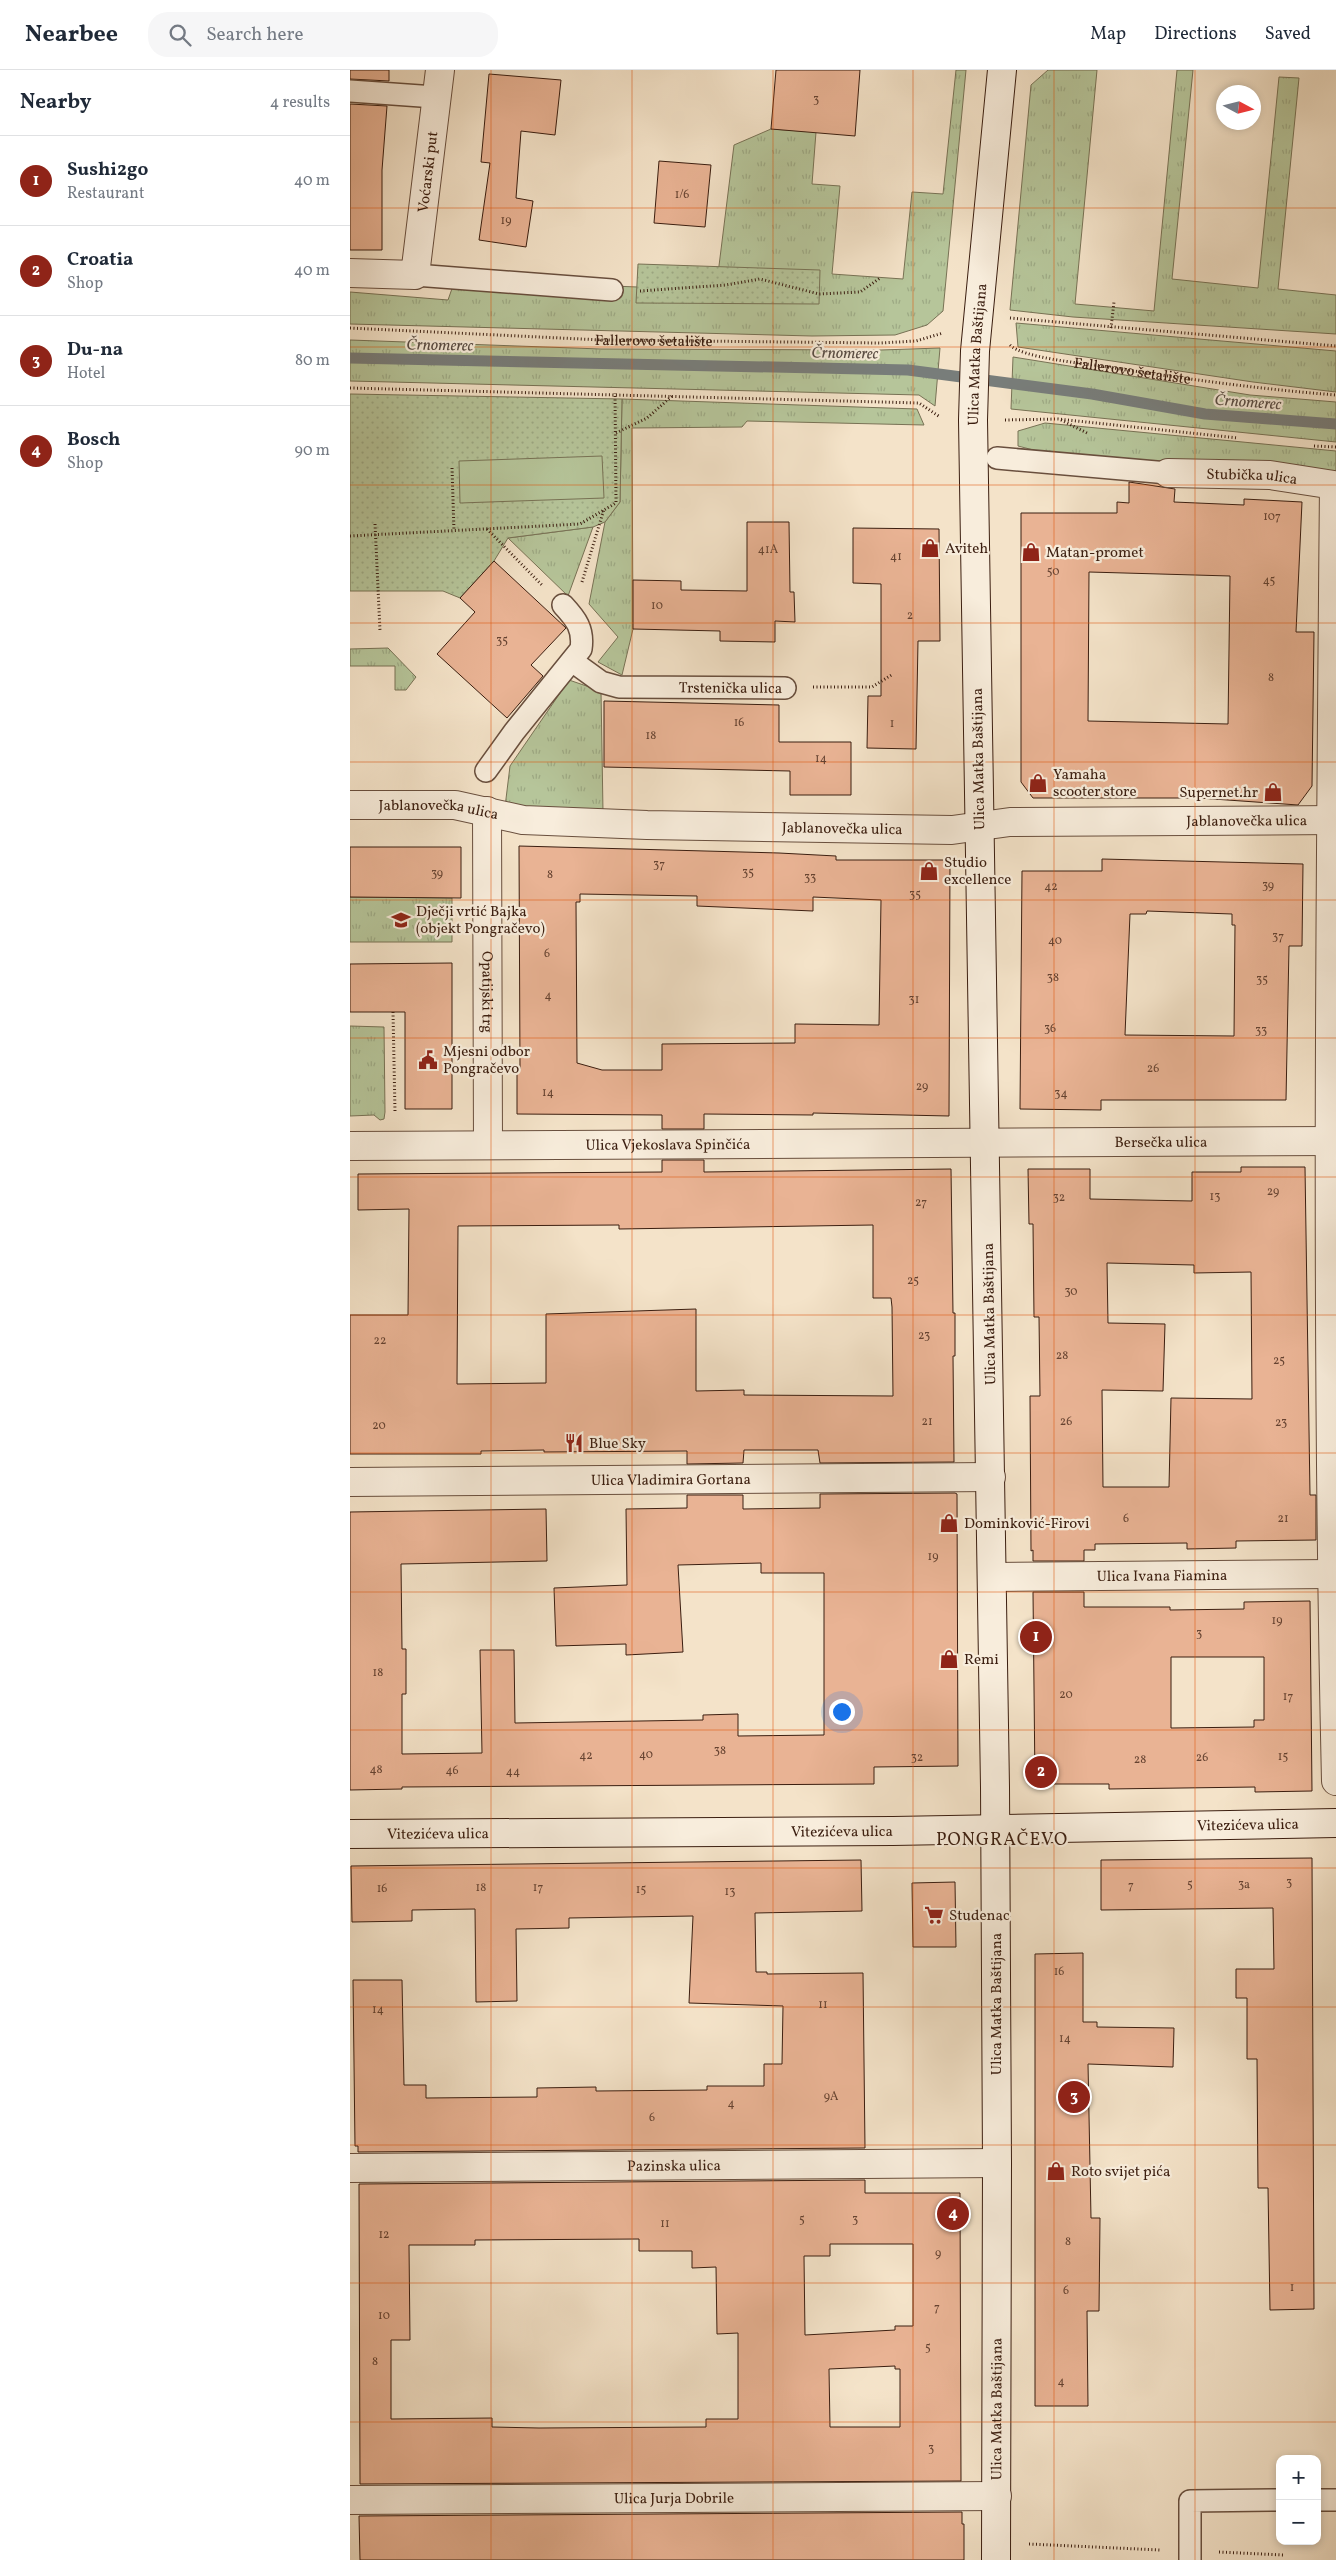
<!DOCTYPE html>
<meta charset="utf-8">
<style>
:root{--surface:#fff;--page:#f6f6f7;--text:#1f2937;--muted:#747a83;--line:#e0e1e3;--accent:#8f2418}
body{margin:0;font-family:Vollkorn,serif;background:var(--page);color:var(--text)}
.controls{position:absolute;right:15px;bottom:15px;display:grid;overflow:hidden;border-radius:10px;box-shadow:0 2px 8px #0003}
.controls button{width:45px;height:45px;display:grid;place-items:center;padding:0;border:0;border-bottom:1px solid var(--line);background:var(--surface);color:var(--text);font:25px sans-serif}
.compass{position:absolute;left:866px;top:15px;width:45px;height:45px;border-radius:50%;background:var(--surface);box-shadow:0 2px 8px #0003;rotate:97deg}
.you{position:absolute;left:491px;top:1641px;width:18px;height:18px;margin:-12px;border:4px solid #fff;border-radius:50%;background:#1a73e8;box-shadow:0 0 0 8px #1a73e833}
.badge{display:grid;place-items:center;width:32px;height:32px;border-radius:50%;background:var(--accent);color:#fff;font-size:16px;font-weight:700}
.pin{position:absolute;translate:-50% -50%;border:2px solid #fff;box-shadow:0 1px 5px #0006}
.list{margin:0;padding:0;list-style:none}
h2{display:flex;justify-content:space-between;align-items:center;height:65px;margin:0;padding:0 20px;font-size:21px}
h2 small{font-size:16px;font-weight:400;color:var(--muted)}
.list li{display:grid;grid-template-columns:32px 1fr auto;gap:15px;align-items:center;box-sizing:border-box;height:90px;padding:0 20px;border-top:1px solid var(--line)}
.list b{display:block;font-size:19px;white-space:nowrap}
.list p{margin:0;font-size:16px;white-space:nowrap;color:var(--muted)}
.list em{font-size:16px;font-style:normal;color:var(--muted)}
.icon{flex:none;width:28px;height:28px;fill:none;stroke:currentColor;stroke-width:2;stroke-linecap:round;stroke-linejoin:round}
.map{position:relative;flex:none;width:986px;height:2490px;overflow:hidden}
header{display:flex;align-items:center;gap:30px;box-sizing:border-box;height:70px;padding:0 25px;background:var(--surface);border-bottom:1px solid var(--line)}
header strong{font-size:24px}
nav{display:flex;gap:28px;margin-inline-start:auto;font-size:18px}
.search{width:350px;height:45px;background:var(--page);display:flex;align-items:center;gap:12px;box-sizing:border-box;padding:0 18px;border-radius:20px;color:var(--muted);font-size:19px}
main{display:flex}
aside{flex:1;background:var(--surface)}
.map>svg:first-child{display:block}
.grass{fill:url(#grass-tufts);stroke:#787255}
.park{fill:url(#park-dots);stroke:#787255}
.pitch{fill:#b6c59a;stroke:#787255}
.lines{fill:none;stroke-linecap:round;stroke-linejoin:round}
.stream{stroke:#787d7a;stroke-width:11}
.building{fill:#e9b394;stroke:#3b1e10;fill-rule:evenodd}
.lane-casing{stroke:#694f3e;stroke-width:24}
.street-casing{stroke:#694f3e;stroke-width:30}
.secondary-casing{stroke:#3b1e10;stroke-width:30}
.path{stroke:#3b1e10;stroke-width:3;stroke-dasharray:1 2.5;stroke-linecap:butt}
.lane{stroke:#f8eddc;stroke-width:21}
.street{stroke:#f8eddc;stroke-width:28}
.secondary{stroke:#f8eddc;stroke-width:28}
.grid{fill:none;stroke:#df560c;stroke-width:1;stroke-opacity:0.55}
.labels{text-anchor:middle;stroke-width:4.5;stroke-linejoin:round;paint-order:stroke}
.number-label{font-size:12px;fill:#664331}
.street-label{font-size:15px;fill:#3b1e10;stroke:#f8eddc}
.poi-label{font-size:15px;fill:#3b1e10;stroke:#f8eddc;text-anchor:start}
.water-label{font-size:16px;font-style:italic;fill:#594d45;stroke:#f8eddc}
.quarter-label{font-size:18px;letter-spacing:1px;fill:#3b1e10;stroke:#f8eddc}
</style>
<header>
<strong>Nearbee</strong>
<div class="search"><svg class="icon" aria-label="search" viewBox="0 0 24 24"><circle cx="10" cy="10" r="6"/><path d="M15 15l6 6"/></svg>Search here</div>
<nav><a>Map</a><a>Directions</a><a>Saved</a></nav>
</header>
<main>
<aside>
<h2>Nearby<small>4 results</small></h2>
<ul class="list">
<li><span class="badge">1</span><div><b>Sushi2go</b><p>Restaurant</p></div><em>40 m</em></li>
<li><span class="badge">2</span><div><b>Croatia</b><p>Shop</p></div><em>40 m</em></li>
<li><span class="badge">3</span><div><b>Du-na</b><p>Hotel</p></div><em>80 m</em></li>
<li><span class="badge">4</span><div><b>Bosch</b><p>Shop</p></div><em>90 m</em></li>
</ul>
</aside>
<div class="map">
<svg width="986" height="2490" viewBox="0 0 986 2490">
<defs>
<pattern id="grass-tufts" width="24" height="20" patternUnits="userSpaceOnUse" patternTransform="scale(1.25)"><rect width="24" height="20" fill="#b6c59a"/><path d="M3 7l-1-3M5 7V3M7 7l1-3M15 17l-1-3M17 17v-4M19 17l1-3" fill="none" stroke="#9da984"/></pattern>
<pattern id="park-dots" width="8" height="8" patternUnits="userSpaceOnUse" patternTransform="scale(1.25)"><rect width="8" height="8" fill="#b6c59a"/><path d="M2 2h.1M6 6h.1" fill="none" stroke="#9da984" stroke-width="1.8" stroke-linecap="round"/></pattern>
</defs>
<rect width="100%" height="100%" fill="#f4e3c9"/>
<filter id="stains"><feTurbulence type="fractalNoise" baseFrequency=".004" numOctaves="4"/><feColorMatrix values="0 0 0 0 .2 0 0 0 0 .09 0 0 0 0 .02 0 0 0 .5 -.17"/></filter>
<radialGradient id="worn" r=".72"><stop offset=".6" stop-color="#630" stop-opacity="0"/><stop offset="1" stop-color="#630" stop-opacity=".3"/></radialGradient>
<path class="grass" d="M606,0H616L593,241L577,255L545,265L462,266L0,254V222L98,230L105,210L366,220L384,75L421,59L466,62L462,114L490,116L482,204L553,209L562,122L593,124Z
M698,0H747L725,234L804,241L827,0H843L822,209L908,218L929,7L949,8L928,219L986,225V264L723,247L660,240L681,15Z
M666,253L986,281V322L903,312L668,277Z
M0,270L251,279L531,280L590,278L585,336L569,325L0,311Z
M663,287L900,325L986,332V372L661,339Z
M272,329L567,339L574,355L397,351L392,357L282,358L283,559L272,605L248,592L268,567L239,534L255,452L270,432Z
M695,353L986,381V402L779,405L668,376V361Z
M243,457L218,526L158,468Z
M38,578L66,607L56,620H45V596H0V579Z
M219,610L251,621L253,742L155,737L160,696Z
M0,827L102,828V872H0Z
M0,956L34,957L35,1042L34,1049L30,1050L24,1045L0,1046Z"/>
<path class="park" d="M288,194L470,200L469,234L286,233Z
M0,324L272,329L270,432L255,452L243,457L158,468L144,491L110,528L93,521H0Z"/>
<path class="pitch" d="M252,386L254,428L110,433L109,391Z"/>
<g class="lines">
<path class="stream" d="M0,288L558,300L742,324L855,344L986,354"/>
</g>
<path class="building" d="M0,0H39V11L0,9Z
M426,0H510L505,66L421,59Z
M139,4L211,10L205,65L171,61L166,128L183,131L176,177L129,170L140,93L131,92Z
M0,34L37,36L32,100V180H0Z
M309,91L361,95L355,157L304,153Z
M779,412L825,419L824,432L894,435V429L952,432L946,562H964L962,716L948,735L849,728H683L671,712V443H767V432L779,433ZM739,502L880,506L878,654L738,651Z
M397,452H439L440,522H444L445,552L425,551V572L370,571V561L283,559V510L331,511V520L397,521Z
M503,458L589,459L590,571H568L566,679L517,678L518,626H531V514L503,513Z
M144,491L216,558L181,595L193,606L157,648L87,584L125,542L110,528Z
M254,631L429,635V672H501V725H440V701L254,697Z
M169,776L429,783L486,786V790H600L599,1046L463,1043V1045L354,1044V1059H312V1045L167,1044V999H170ZM230,824L347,826V836L463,841V827L531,830L529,955L445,954V973L312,974V1000H252L227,993L226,832H230Z
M0,777H111V828L0,827Z
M752,789L953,794L952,876H939L936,1030H751V1040L670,1039L672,801H752ZM797,841L882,844V855H885L884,966L775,965L780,844H796Z
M102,893V1039H55V942H0V894Z
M312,1090H354V1102L601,1099L603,1243H605V1286H603L604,1392L470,1393L468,1380H394L393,1393L337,1394V1381L194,1382V1380L131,1381V1384H0V1245H58L59,1139L8,1140V1104L312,1102ZM269,1155V1159L523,1155V1228H541L542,1237L543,1326L394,1325V1320L346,1321V1239L196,1244V1313L107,1314L108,1156Z
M891,1097H955L960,1425H966V1470L886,1471V1478L837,1479V1473L745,1474V1480H734V1491H683V1480L681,1481L680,1326H690L689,1247H684L683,1154H679L678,1099H740V1129L842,1131V1102H891ZM757,1193L844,1195V1203L901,1202L902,1329L821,1328L819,1417H753L752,1320L813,1321L815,1254L758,1253Z
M605,1423L607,1424L608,1696L524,1697V1714L52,1717V1719L0,1720V1442L196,1439L197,1491L51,1494L52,1579H56V1624H52V1684L132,1683L130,1580H164L165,1653L353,1650V1645L388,1644V1666L474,1665V1503H411V1493L328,1495L333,1582L276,1585V1574L206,1576L204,1518L277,1515L276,1439L337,1438V1425H393V1439L470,1438V1424Z
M683,1522H734V1537H820V1540L894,1539V1532L960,1531L962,1721L905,1722V1717L759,1719V1714H685ZM821,1587H914V1650H904V1657L821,1658Z
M962,1788L964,2239L920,2240L918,2118H908L907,1989H897V1928H886V1899H924L923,1838L751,1840V1790Z
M511,1790L512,1841L405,1843L406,1902H417V1904L513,1903L515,2078L8,2082V2076H5L3,1910H52L54,2015H76V2028L187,2027V2018L246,2017V2021L357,2020V2016H414V1994H432L433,1936L339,1933L343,1846L219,1848V1858L166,1859L167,1931L126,1932L125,1839L62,1840V1851L2,1852L1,1796Z
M605,1812L606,1877H563L562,1813Z
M733,1883V1952H747V1957L824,1958L823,1997L738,1994L741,2148H750L749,2241H737L738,2336H685V1884Z
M515,2110V2123H610L611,2411L10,2414L9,2114ZM289,2169V2181H342V2198L366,2197L367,2264L388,2263V2349H356V2357L189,2358L142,2357V2348L41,2349V2270H60L59,2175H125V2170ZM480,2174H563V2256H545V2260L455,2265L454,2186H480ZM545,2296V2299H550V2357H480L479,2299Z
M612,2442V2454H614V2490H10L9,2446Z"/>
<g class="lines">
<g class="lane-casing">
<g id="lane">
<path d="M0,21L85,27"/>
<path d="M65,205L262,220"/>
<path d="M647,388L818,403"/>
<path id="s3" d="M222,591L251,612L269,617L435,618"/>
<path d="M136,701L164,662L231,579C234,559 226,549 213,535"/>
<path d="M967,2430H986"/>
<path d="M840,2490V2431L930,2430"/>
</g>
</g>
<g class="street-casing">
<g id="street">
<path id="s4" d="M0,203L65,205L90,0"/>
<path id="s5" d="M818,403L920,405L984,415C980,847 976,1279 986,1711"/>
<path id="s6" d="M0,735H105L173,750L297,755L602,760L660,752L986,750"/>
<path id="s7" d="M137,741L138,1074"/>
<path id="s8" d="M0,1076L986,1071"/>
<path id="s9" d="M0,1412L641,1407"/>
<path id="s10" d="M642,1507L981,1504"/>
<path id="s11" d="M0,2098L647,2093"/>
<path id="s12" d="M0,2430L647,2426"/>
</g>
</g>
<g class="secondary-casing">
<g id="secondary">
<path id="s13" d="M0,1764L543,1761L986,1753"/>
<path id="s14" d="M646,2490L647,2093L645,1717L623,350L625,281L652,0"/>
</g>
</g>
<g class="path">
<path d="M290,221L376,215L410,209L469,224L510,222L530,208"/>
<path d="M660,248L986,276"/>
<path id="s1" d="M0,258L252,270L530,273L566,271L593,263"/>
<path d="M761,258L764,232"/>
<path id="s2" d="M660,275C673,288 731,293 751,296C830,308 907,319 986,325"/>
<path d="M0,318L569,333L590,347"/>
<path d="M655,350L708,349L888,368"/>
<path d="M711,350L739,364"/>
<path d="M266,363L297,348L322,326"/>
<path d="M964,376L986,377"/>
<path d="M102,398L104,461"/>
<path d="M25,454L30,561"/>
<path d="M137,459L192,515"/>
<path d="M0,466L230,454L266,433L265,323"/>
<path d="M232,512L254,439"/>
<path d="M463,617H522L543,604"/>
<path d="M43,942L45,1042"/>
<path d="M679,2474L810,2480"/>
<path d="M869,2482L933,2485"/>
</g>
<use href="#lane" class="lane"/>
<use href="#street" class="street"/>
<use href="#secondary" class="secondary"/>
</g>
<path class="grid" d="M141,0V2490M282,0V2490M423,0V2490M563,0V2490M704,0V2490M845,0V2490M0,138H986M0,277H986M0,415H986M0,553H986M0,692H986M0,830H986M0,968H986M0,1107H986M0,1245H986M0,1383H986M0,1522H986M0,1660H986M0,1798H986M0,1937H986M0,2075H986M0,2213H986M0,2352H986"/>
<defs>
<g id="shop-bare" transform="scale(1.5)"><path d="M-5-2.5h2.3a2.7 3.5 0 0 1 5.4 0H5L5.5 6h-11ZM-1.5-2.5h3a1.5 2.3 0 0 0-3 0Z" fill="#8f2418" stroke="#f8eddc" stroke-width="2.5" paint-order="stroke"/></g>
<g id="school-bare" transform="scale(1.5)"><path d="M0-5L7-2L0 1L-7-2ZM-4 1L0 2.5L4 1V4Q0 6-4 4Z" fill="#8f2418" stroke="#f8eddc" stroke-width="2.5" paint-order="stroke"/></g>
<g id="civic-bare" transform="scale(1.5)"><path d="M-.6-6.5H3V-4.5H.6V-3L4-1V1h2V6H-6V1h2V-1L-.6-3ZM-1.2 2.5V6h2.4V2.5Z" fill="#8f2418" stroke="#f8eddc" stroke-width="2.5" paint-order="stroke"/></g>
<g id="restaurant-bare" transform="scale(1.5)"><path d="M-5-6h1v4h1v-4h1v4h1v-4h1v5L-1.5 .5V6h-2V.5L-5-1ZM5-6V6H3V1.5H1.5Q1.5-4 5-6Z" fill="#8f2418" stroke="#f8eddc" stroke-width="2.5" paint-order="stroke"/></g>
<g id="supermarket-bare" transform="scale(1.5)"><path d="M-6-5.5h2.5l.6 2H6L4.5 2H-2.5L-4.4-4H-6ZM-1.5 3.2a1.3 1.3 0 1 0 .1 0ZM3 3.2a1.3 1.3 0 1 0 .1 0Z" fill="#8f2418" stroke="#f8eddc" stroke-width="2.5" paint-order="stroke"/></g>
</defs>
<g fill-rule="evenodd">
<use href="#shop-bare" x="580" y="478"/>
<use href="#shop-bare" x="681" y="482"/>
<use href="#shop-bare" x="688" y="713"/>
<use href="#shop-bare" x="923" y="722"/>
<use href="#shop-bare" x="579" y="801"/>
<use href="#school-bare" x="51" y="850"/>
<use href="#civic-bare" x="78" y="990"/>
<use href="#restaurant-bare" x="224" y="1373"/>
<use href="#shop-bare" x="599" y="1453"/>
<use href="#shop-bare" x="599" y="1589"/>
<use href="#supermarket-bare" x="584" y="1845"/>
<use href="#shop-bare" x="706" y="2101"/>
</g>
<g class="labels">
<g class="number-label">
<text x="466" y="33">3</text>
<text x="332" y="128">1/6</text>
<text x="156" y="154">19</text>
<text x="922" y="450">107</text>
<text x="418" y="483">41A</text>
<text x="546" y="490">41</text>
<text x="703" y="505">50</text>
<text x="919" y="514">45</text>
<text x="307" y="539">10</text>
<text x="560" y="549">2</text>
<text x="152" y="574">35</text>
<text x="921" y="611">8</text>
<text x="389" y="656">16</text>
<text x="542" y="657">1</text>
<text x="301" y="669">18</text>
<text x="471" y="692">14</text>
<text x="309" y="798">37</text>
<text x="398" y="806">35</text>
<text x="87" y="807">39</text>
<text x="200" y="808">8</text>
<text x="460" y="811">33</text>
<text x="918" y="819">39</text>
<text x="701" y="820">42</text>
<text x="565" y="828">35</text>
<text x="928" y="870">37</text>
<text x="705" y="874">40</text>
<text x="197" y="887">6</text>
<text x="703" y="911">38</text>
<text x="912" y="913">35</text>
<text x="198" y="929">4</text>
<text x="564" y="933">31</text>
<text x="700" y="962">36</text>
<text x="911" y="964">33</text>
<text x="803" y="1002">26</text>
<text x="572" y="1020">29</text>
<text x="198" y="1026">14</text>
<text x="711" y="1027">34</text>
<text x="923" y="1125">29</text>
<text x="865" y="1130">13</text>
<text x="709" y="1131">32</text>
<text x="571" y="1136">27</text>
<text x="563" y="1214">25</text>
<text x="721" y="1225">30</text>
<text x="574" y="1269">23</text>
<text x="30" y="1274">22</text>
<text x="712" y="1289">28</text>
<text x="929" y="1294">25</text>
<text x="577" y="1355">21</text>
<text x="716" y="1355">26</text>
<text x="931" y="1356">23</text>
<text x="29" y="1359">20</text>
<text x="776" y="1452">6</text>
<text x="933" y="1452">21</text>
<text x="583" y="1490">19</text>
<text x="927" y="1554">19</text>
<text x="849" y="1567">3</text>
<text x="28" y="1606">18</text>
<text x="716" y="1628">20</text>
<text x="938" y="1630">17</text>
<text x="370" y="1684">38</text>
<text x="296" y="1688">40</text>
<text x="236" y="1689">42</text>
<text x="933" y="1690">15</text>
<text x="567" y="1691">32</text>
<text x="852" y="1691">26</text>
<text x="790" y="1693">28</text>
<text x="26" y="1703">48</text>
<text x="102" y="1704">46</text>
<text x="163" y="1705">44</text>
<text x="939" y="1816">3</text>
<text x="840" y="1818">5</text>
<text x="894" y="1818">3a</text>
<text x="781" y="1819">7</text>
<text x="131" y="1821">18</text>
<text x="188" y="1821">17</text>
<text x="32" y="1822">16</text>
<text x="291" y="1823">15</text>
<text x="380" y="1825">13</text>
<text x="709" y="1905">16</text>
<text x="473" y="1938">11</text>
<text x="28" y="1943">14</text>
<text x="715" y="1972">14</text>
<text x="481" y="2030">9A</text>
<text x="381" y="2037">4</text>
<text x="302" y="2051">6</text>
<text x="452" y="2153">5</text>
<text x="505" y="2153">3</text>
<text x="315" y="2157">11</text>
<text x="34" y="2168">12</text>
<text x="718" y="2175">8</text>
<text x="588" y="2187">9</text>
<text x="942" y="2221">1</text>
<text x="716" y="2224">6</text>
<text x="587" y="2241">7</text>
<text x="34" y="2249">10</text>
<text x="578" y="2281">5</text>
<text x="25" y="2295">8</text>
<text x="711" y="2315">4</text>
<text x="581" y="2382">3</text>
</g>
<g class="street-label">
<text dy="5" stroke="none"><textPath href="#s4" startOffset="169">Voćarski put</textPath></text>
<text dy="5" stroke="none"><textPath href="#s1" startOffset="304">Fallerovo šetalište</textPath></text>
<text dy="5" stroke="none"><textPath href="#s14" startOffset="2206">Ulica Matka Baštijana</textPath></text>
<text dy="5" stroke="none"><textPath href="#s2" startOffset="126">Fallerovo šetalište</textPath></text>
<text dy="5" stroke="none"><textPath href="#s5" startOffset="84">Stubička ulica</textPath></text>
<text dy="5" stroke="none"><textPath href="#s3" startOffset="166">Trstenička ulica</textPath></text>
<text transform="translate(628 689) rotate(-91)" y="5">Ulica Matka Baštijana</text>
<text dy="5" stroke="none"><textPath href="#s6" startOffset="89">Jablanovečka ulica</textPath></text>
<text dy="5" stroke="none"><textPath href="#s6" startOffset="899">Jablanovečka ulica</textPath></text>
<text dy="5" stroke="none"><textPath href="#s6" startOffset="494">Jablanovečka ulica</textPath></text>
<text dy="5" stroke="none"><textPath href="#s7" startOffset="181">Opatijski trg</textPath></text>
<text dy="5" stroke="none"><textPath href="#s8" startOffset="811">Bersečka ulica</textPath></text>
<text dy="5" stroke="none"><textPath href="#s8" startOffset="318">Ulica Vjekoslava Spinčića</textPath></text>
<text transform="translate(639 1244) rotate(-91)" y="5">Ulica Matka Baštijana</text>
<text dy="5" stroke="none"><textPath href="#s9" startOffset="321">Ulica Vladimira Gortana</textPath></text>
<text dy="5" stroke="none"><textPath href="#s10" startOffset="170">Ulica Ivana Fiamina</textPath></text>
<text dy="5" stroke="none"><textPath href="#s13" startOffset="898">Vitezićeva ulica</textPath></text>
<text dy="5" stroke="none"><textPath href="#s13" startOffset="492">Vitezićeva ulica</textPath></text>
<text dy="5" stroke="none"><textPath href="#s13" startOffset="88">Vitezićeva ulica</textPath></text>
<text transform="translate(646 1934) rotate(-90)" y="5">Ulica Matka Baštijana</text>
<text dy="5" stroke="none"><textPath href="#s11" startOffset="324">Pazinska ulica</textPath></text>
<text dy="5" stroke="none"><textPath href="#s14" startOffset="151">Ulica Matka Baštijana</textPath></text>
<text dy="5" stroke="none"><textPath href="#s12" startOffset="324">Ulica Jurja Dobrile</textPath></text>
</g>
<g class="poi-label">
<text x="595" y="483">Aviteh</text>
<text x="696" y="487">Matan-promet</text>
<text x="703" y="709">Yamaha<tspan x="703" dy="17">scooter store</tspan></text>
<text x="908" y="727" text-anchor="end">Supernet.hr</text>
<text x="594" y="797">Studio<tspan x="594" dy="17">excellence</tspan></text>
<text x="66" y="846">Dječji vrtić Bajka<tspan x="66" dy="17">(objekt Pongračevo)</tspan></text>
<text x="93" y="986">Mjesni odbor<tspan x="93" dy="17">Pongračevo</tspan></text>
<text x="239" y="1378">Blue Sky</text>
<text x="614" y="1458">Dominković-Firovi</text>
<text x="614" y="1594">Remi</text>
<text x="599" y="1850">Studenac</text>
<text x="721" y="2106">Roto svijet pića</text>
</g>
<g class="water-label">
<text transform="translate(90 274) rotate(1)" y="6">Črnomerec</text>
<text transform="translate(495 282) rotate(1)" y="6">Črnomerec</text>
<text transform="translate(898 331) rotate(4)" y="6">Črnomerec</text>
</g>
<g class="quarter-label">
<text x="652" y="1775">PONGRAČEVO</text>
</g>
</g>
<rect width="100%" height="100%" filter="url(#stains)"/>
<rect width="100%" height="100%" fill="url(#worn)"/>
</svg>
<div class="controls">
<button>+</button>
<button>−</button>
</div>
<svg class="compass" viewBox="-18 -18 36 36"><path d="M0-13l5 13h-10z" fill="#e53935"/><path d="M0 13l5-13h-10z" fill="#747a83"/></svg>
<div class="you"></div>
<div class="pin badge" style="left:686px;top:1567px">1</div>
<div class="pin badge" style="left:691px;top:1702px">2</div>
<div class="pin badge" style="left:724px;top:2027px">3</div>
<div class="pin badge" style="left:603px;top:2144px">4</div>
</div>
</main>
